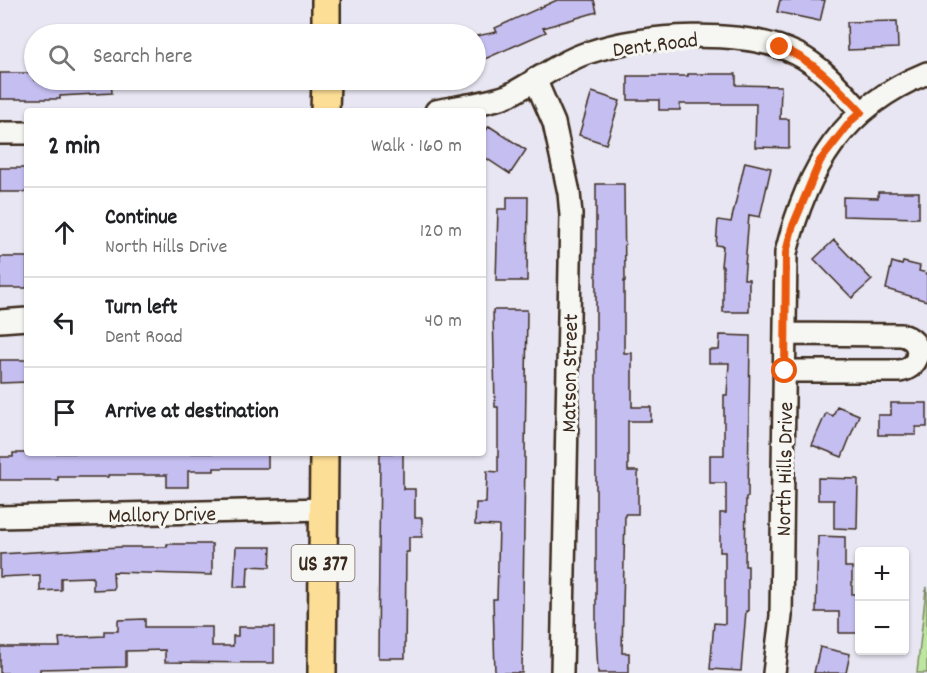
<!DOCTYPE html>
<meta charset="utf-8">
<style>
:root{--surface:#fff;--page:#f6f6f6;--text:#202124;--muted:#757577;--line:#e0e0e0}
body{margin:0;font-family:Dekko,sans-serif;background:var(--page);color:var(--text)}
.controls{position:absolute;right:18px;bottom:18px;display:grid;overflow:hidden;border-radius:6px;box-shadow:0 2px 4px #0004}
.controls button{width:54px;height:54px;display:grid;place-items:center;padding:0;border:0;border-bottom:2px solid var(--line);background:var(--surface);color:var(--text);font:30px sans-serif}
.stop{position:absolute;width:18px;height:18px;margin:-14px;border:4px solid #ea580c;border-radius:50%;background:#fff}
.stop.end{background:#ea580c;border-color:#fff;box-shadow:0 2px 6px #0008}
.list{margin:0;padding:0;list-style:none}
h2{display:flex;justify-content:space-between;align-items:center;height:78px;margin:0;padding:0 24px;font-size:26px}
h2 small{font-size:20px;font-weight:400;color:var(--muted)}
.list li{display:grid;grid-template-columns:39px 1fr auto;gap:18px;align-items:center;box-sizing:border-box;height:90px;padding:0 24px;border-top:2px solid var(--line)}
.list b{display:block;font-size:22px;white-space:nowrap}
.list p{margin:0;font-size:20px;white-space:nowrap;color:var(--muted)}
.list em{font-size:20px;font-style:normal;color:var(--muted)}
.icon{flex:none;width:33px;height:33px;fill:none;stroke:currentColor;stroke-width:2;stroke-linecap:round;stroke-linejoin:round}
.map{position:relative;flex:none;width:927px;height:673px;overflow:hidden}
.search{position:absolute;background:var(--surface);box-shadow:0 2px 4px #0004;left:24px;top:24px;width:462px;height:66px;display:flex;align-items:center;gap:15px;box-sizing:border-box;padding:0 21px;border-radius:33px;color:var(--muted);font-size:22px}
.panel{position:absolute;background:var(--surface);box-shadow:0 2px 4px #0004;left:24px;top:108px;width:462px;height:348px;border-radius:6px}
.map>svg:first-child{display:block}
.green{fill:#bde6a2;stroke:#7c8860;stroke-width:1.5}
.building{fill:#c5bff1;stroke:#3b2a1e;stroke-width:1.5}
.lines{fill:none;stroke-linecap:round;stroke-linejoin:round}
.minor-casing{stroke:#3b2a1e;stroke-width:26}
.major-casing{stroke:#3b2a1e;stroke-width:32}
.minor{stroke:#f6f6f2;stroke-width:21}
.major{stroke:#fdde96;stroke-width:27}
.route{stroke:#ea580c;stroke-width:8}
.labels{text-anchor:middle;stroke-width:6;stroke-linejoin:round;paint-order:stroke}
.shield{fill:#f6f6f2;stroke:#73675e;stroke-width:1.5}
.shield-label{font-size:21px;font-weight:bold;fill:#3b2a1e}
.street-label{font-size:22px;fill:#3b2a1e;stroke:#f6f6f2}
</style>
<div class="map">
<svg width="927" height="673" viewBox="0 0 927 673">
<rect width="100%" height="100%" fill="#e7e6f2"/>
<filter id="ink" filterUnits="userSpaceOnUse"><feTurbulence type="fractalNoise" baseFrequency=".0167" numOctaves="2"/><feDisplacementMap in="SourceGraphic" scale="12" xChannelSelector="R" yChannelSelector="G"/><feConvolveMatrix kernelMatrix="1 2 1 2 8 2 1 2 1" color-interpolation-filters="sRGB"/></filter>
<g filter="url(#ink)">
<path class="green" d="M927,587V673H917L926,589Z"/>
<path class="building" d="M557,0H594L597,12L543,28L546,32L487,58L476,61V36L497,32L495,28Z
M780,0H825L820,21L777,12Z
M897,21L898,48L848,50L847,22Z
M0,73H34V80H111L112,93L60,96V99H0Z
M688,74H736V85L781,86L780,119H789V148L755,147L756,104H680V110H659V100H628V76H688Z
M592,92L620,101L606,144L579,135Z
M489,126L526,150L510,174L483,156V135Z
M745,162L771,168L760,217L749,215L744,279H749V312H723V266H721L723,246L716,245L718,220L731,222Z
M0,168H27V192H0Z
M596,184H624L625,281H624V353H632V407H651V421H628V471H638V514H625L622,653H629V673H598L596,632Z
M878,192H919V218L843,216V197L878,198Z
M507,197H528L527,281H496L498,209H507Z
M834,240L872,280L852,298L814,259Z
M0,257H27V288H0Z
M892,262L902,265L903,262L920,266L919,271L927,273V301L886,289Z
M493,310H527L522,673H495L493,599H497L499,526L475,525L476,503H486L487,471L498,472V407H495Z
M720,335L750,336L748,497H746L745,566H748V611H746L741,671L710,669L714,623L725,624V552H720V513H726V483H710V455H724V395H727L729,363H709V350H719Z
M0,360H27V382L0,383Z
M891,403H927V427H916V435H878V415H891Z
M837,406L859,415L842,457L812,445L826,413L833,416Z
M13,453H268V468H214V471H188V487H167V475H108V477H58V480H0V457H13Z
M380,453H403V489H415V518H422V537H409V552H406L405,658H378Z
M818,478L858,479L857,529L834,528V500H818Z
M818,536L845,537V567H852V594H860V633H839V612H816Z
M167,544H212V575L113,572L114,589L93,590V577L61,578V590L40,591V575L0,577V554L120,547H167Z
M236,547H271L270,567L248,566L247,587H234Z
M145,619V627H212V646H233V636H238V627H274V663L165,662V650L126,651V667L40,669V673H0V647H60L59,638L104,636V631H118V620Z
M820,647L850,654L846,673H814Z"/>
<g class="lines">
<g class="minor-casing">
<path id="minor" d="M535,79L554,123L569,193L571,215L562,673
M436,111C454,107 496,102 511,94C536,81 560,62 587,53C644,34 742,27 797,54C823,67 842,91 861,112
M0,133H27
M0,321L27,319
M785,371H900C923,367 924,339 901,335L785,334
M0,517L324,509
M774,673L781,616L786,253C807,168 843,107 927,73"/>
</g>
<g class="major-casing">
<path id="major" d="M326,34V0
M325,111L326,80
M322,673L324,453"/>
</g>
<use href="#minor" class="minor"/>
<use href="#major" class="major"/>
</g>
</g>
<g class="lines" filter="url(#ink)">
<path class="route" d="M780,47C816,62 835,85 861,112L852,120L820,161L792,228L786,253L785,371"/>
</g>
<g class="labels">
<rect class="shield" x="291.5" y="545" width="63" height="36" rx="4.5"/>
<g class="shield-label">
<text x="323" y="570">US 377</text>
</g>
<g class="street-label">
<text transform="translate(655 43) rotate(-7)" y="8">Dent Road</text>
<text transform="translate(568 373) rotate(-89)" y="8">Matson Street</text>
<text transform="translate(783 469) rotate(-89)" y="8">North Hills Drive</text>
<text transform="translate(162 513) rotate(-1)" y="8">Mallory Drive</text>
</g>
</g>
</svg>
<div class="controls">
<button>+</button>
<button>−</button>
</div>
<div class="stop" style="left:785px;top:371px"></div>
<div class="stop end" style="left:780px;top:47px"></div>
<div class="search"><svg class="icon" aria-label="search" viewBox="0 0 24 24"><circle cx="10" cy="10" r="6"/><path d="M15 15l6 6"/></svg>Search here</div>
<section class="panel">
<h2>2 min<small>Walk · 160 m</small></h2>
<ul class="list">
<li><svg class="icon" aria-label="ahead" viewBox="0 0 24 24"><path d="M12 20V5M6 11l6-6 6 6"/></svg><div><b>Continue</b><p>North Hills Drive</p></div><em>120 m</em></li>
<li><svg class="icon" aria-label="left" viewBox="0 0 24 24"><path d="M17 20v-9H6M10 6l-5 5 5 5"/></svg><div><b>Turn left</b><p>Dent Road</p></div><em>40 m</em></li>
<li><svg class="icon" aria-label="arrive" viewBox="0 0 24 24"><path d="M6 21V4h12l-3 4 3 4H6"/></svg><div><b>Arrive at destination</b></div></li>
</ul>
</section>
</div>
